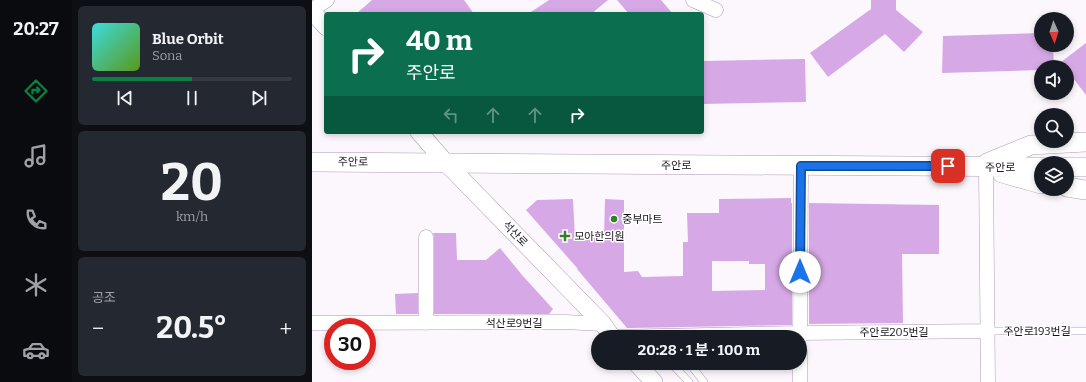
<!DOCTYPE html>
<html lang="ko">
<head>
<meta charset="utf-8">
<style>
  body { margin:0; font-family:Bitter,"Noto Sans KR",serif; background:#242831; color:#f1f3f6; height:100vh; display:flex; flex-direction:column; font-size:15px; white-space:nowrap }
  * { box-sizing:border-box; margin:0 }
  p { font-size:13px; color:#9ea1a6 }
  .icon { flex:none; width:22px; height:22px; fill:none; stroke:currentColor; stroke-width:2; stroke-linecap:round; stroke-linejoin:round }
  .map { position:relative; flex:1; overflow:hidden }
  .side { display:flex; flex-direction:column; gap:6px; padding:6px; background:#0d0f14; width:240px }
  .side>* { flex:none }
  .top-card { position:absolute; left:12px; top:12px; width:380px; height:122px; border-radius:4px; box-shadow:0 2px 6px #0003; background:#0b6e4f; color:#fff; overflow:hidden }
  .needle { width:26px; rotate:177deg }
  .tools { position:absolute; left:722px; top:12px; display:grid; gap:8px }
  .tools a { display:grid; place-items:center; width:40px; height:40px; border-radius:50%; background:#171b24; box-shadow:0 2px 6px #0003; font-size:20px }
  .speed { position:absolute; left:12px; top:318px; display:flex; gap:8px; font-size:20px; font-weight:700; text-align:center }
  .speed>* { display:grid; place-content:center; width:52px; height:52px; border-radius:50%; background:#171b24; box-shadow:0 2px 6px #0003; line-height:1 }
  .speed .limit { border:6px solid #d22; background:#fff; color:#111 }
  .pin { position:absolute; display:grid; place-items:center; width:34px; height:34px; color:#fff; margin:-17px; border-radius:8px; box-shadow:0 2px 6px #0006 }
  .me { position:absolute; width:44px; margin:-22px; rotate:0deg; stroke-linejoin:round; filter:drop-shadow(0 0 3px #0008) }
  .turn { display:flex; align-items:center; gap:14px; height:84px; padding:0 16px; font-size:18px }
  .turn .icon { width:52px; height:52px; stroke-width:2.5 }
  .turn b { display:block; font-size:28px; line-height:34px }
  .lanes { display:flex; align-items:center; height:38px; padding:0 16px; background:#0003; justify-content:center; gap:20px; direction:ltr }
  .lanes .off { opacity:.35 }
  .big { font-size:30px; font-weight:700; line-height:1.1 }
  .side .tile { flex:1; display:flex; flex-direction:column; justify-content:center; gap:6px; min-width:0; padding:0 14px; border-radius:6px; background:#242831 }
  .side .dial { align-items:center; gap:0 }
  .dial b { font-size:52px; line-height:1 }
  .song { display:flex; align-items:center; gap:12px }
  .cover { width:48px; height:48px; border-radius:6px; background:linear-gradient(135deg,hsl(180 70% 55%),hsl(90 70% 35%)) }
  .played { height:4px; border-radius:2px; background:linear-gradient(90deg,#0b8043 50%,#363941 50%) }
  .keys { display:flex; justify-content:space-around; direction:ltr }
  .heat { display:flex; justify-content:space-between; align-items:center; font-size:22px; direction:ltr }
  .trip { position:absolute; left:279px; top:330px; width:216px; height:40px; border-radius:20px; background:#171b24; box-shadow:0 2px 6px #0003; font-weight:700; line-height:40px; text-align:center }
  main { display:flex; flex:1; min-height:0 }
  .dock { display:flex; flex-direction:column; width:72px; justify-content:space-around; align-items:center; background:#090b0e; color:#9ea1a6 }
  .dock .icon { width:28px; height:28px }
  .dock .current { color:#0b8043 }
  .dock b { font-size:18px; color:#f1f3f6 }
  .map>svg:first-child { display:block }
</style>
</head>
<body>
<main>
<nav class="dock">
<b>20:27</b>
<svg class="icon current" aria-label="directions" viewBox="0 0 24 24"><path d="M12 3l9 9-9 9-9-9zM9 14v-3h6M13 9l2 2-2 2"/></svg>
<svg class="icon" aria-label="music" viewBox="0 0 24 24"><path d="M9 18V5l10-2v13"/><circle cx="6" cy="18" r="3"/><circle cx="16" cy="16" r="3"/></svg>
<svg class="icon" aria-label="phone" viewBox="0 0 24 24"><path d="M5 4h4l2 5-3 2q2 4 5 5l2-3 5 2v4C11 20 4 13 5 4z"/></svg>
<svg class="icon" aria-label="climate" viewBox="0 0 24 24"><path d="M12 3v18M4 7l16 10M4 17L20 7"/></svg>
<svg class="icon" aria-label="car" viewBox="0 0 24 24"><path d="M5 17H2v-5l4-1 3-4h7l3 4 3 1v5h-3M9 17h6M6 11h13"/><circle cx="7" cy="17" r="2"/><circle cx="17" cy="17" r="2"/></svg>
</nav>
<section class="side">
<div class="tile">
<div class="song"><i class="cover"></i><div><b>Blue Orbit</b><p>Sona</p></div></div>
<div class="played"></div>
<div class="keys"><svg class="icon" aria-label="previous" viewBox="0 0 24 24"><path d="M18 5L8 12l10 7zM5 5v14"/></svg><svg class="icon" aria-label="pause" viewBox="0 0 24 24"><path d="M8 5v14M16 5v14"/></svg><svg class="icon" aria-label="next" viewBox="0 0 24 24"><path d="M6 5l10 7-10 7zM19 5v14"/></svg></div>
</div>
<div class="tile dial"><b>20</b><p>km/h</p></div>
<div class="tile"><p>공조</p>
<div class="heat"><a>−</a><b class="big">20.5°</b><a>+</a></div>
</div>
</section>
<div class="map">
<svg width="774" height="382" viewBox="0 0 774 382">
  <rect width="100%" height="100%" fill="#fbf7fc"/>
  <path fill="#d6a9e6" fill-rule="evenodd" d="M60 0H152L162 14H44Z
    M237 0H296L279 14H216Z
    M305 0H349L361 14H317Z
    M559 0H584V10L611 32 592 52 573 34 516 77 498 53 559 9Z
    M729 33V45H741L742 67H729V70L630 73 631 36Z
    M774 43V95L755 70V67H752L749 62Z
    M493 59 494 102 390 104V61Z
    M479 198V203H480V325L315 328 265 269H266L214 210 225 200 261 199 263 238H292L293 199 312 200V272L326 271 330 277 371 276V242H376L375 213H407V199ZM400 261H437V264H453V290L400 291Z
    M497 203 627 205V254H590L591 323 497 324Z
    M121 233H144L145 260H174L188 248 210 275 241 309 237 314H122V237Z
    M106 293V314H84L83 294Z"/>
  <g fill="none" stroke-linecap="round" stroke-linejoin="round">
    <g stroke="#af9bb6" stroke-width="8">
      <path id="service" d="M676 331H774
        M359 363 377 382
        M377 363 392 382"/>
    </g>
    <g stroke="#af9bb6" stroke-width="15">
      <path id="minor" d="M381 0 404 10
        M0 10 15 0
        M674 169 676 382
        M114 237V323
        M0 323 253 322 291 324
        M302 337 488 333 676 331
        M488 337 489 166
        M488 351V382"/>
    </g>
    <g stroke="#af9bb6" stroke-width="18">
      <path id="tertiary" d="M0 11 14 27
        M107 132 134 163 291 324 300 337
        M324 363 342 382"/>
    </g>
    <g stroke="#af9bb6" stroke-width="20">
      <path id="secondary" d="M0 162 134 163 729 167
        M675 163 719 145 774 142
        M755 167H774
        M690 173 729 184
        M755 187 774 190"/>
    </g>
    <use href="#service" stroke="#fff" stroke-width="7"/>
    <use href="#minor" stroke="#fff" stroke-width="14"/>
    <use href="#tertiary" stroke="#fff" stroke-width="17"/>
    <use href="#secondary" stroke="#fff" stroke-width="19"/>
  </g>
  <g fill="none" stroke-linecap="round" stroke-linejoin="round">
    <g stroke="#114b97" stroke-width="10">
      <path id="route" d="M488 272 489 166H636"/>
    </g>
    <use href="#route" stroke="#1a73e8" stroke-width="7"/>
  </g>
  <g fill="#357f26" stroke="#fff" stroke-width="1.5">
    <circle cx="302" cy="219" r="4"/>
    <path d="M251 230h4v4h4v4h-4v4h-4v-4h-4v-4h4z"/>
  </g>
  <g text-anchor="middle" dominant-baseline="central" stroke-width="3" stroke-linejoin="round" paint-order="stroke">
    <g font-size="11" fill="#1a131c" stroke="#fff">
      <text transform="translate(41 162) rotate(1)">주안로</text>
      <text x="364" y="165">주안로</text>
      <text x="688" y="167">주안로</text>
      <text transform="translate(203 234) rotate(46)">석산로</text>
      <text x="202" y="323">석산로9번길</text>
      <text x="725" y="331">주안로193번길</text>
      <text x="582" y="332">주안로205번길</text>
    </g>
    <g font-size="11" fill="#1a131c" stroke="#fff" text-anchor="start">
      <text x="310" y="219">중부마트</text>
      <text x="262" y="236">모아한의원</text>
    </g>
  </g>
</svg>
<div class="tools">
<a><svg class="needle" viewBox="-14 -14 28 28"><path d="M0-13l5 13h-10z" fill="#e53935"/><path d="M0 13l5-13h-10z" fill="#9ea1a6"/></svg></a>
<a><svg class="icon" aria-label="sound" viewBox="0 0 24 24"><path d="M4 9h4l5-4v14l-5-4H4zM17 9q2 3 0 6"/></svg></a>
<a><svg class="icon" aria-label="search" viewBox="0 0 24 24"><circle cx="10" cy="10" r="6"/><path d="M15 15l6 6"/></svg></a>
<a><svg class="icon" aria-label="layers" viewBox="0 0 24 24"><path d="M12 4l9 5-9 5-9-5zM3 14l9 5 9-5"/></svg></a>
</div>
<div class="speed"><div class="limit">30</div></div>
<div class="pin" style="left:636px;top:166px;background:#d93025"><svg class="icon" aria-label="arrive" viewBox="0 0 24 24"><path d="M6 21V4h12l-3 4 3 4H6"/></svg></div>
<svg class="me" style="left:488px;top:272px" viewBox="-20 -20 40 40"><circle r="19" fill="#fff"/><path d="M0-13L10 11 0 6-10 11z" fill="#1a73e8"/></svg>
<div class="trip">20:28 · 1 분 · 100 m</div>
<div class="top-card">
<div class="turn"><svg class="icon" aria-label="right" viewBox="0 0 24 24"><path d="M7 20v-9h11M14 6l5 5-5 5"/></svg><div><b>40 m</b>주안로</div></div>
<div class="lanes"><svg class="icon off" aria-label="left" viewBox="0 0 24 24"><path d="M17 20v-9H6M10 6l-5 5 5 5"/></svg><svg class="icon off" aria-label="ahead" viewBox="0 0 24 24"><path d="M12 20V5M6 11l6-6 6 6"/></svg><svg class="icon off" aria-label="ahead" viewBox="0 0 24 24"><path d="M12 20V5M6 11l6-6 6 6"/></svg><svg class="icon" aria-label="right" viewBox="0 0 24 24"><path d="M7 20v-9h11M14 6l5 5-5 5"/></svg></div>
</div>
</div>
</main>
</body>
</html>
